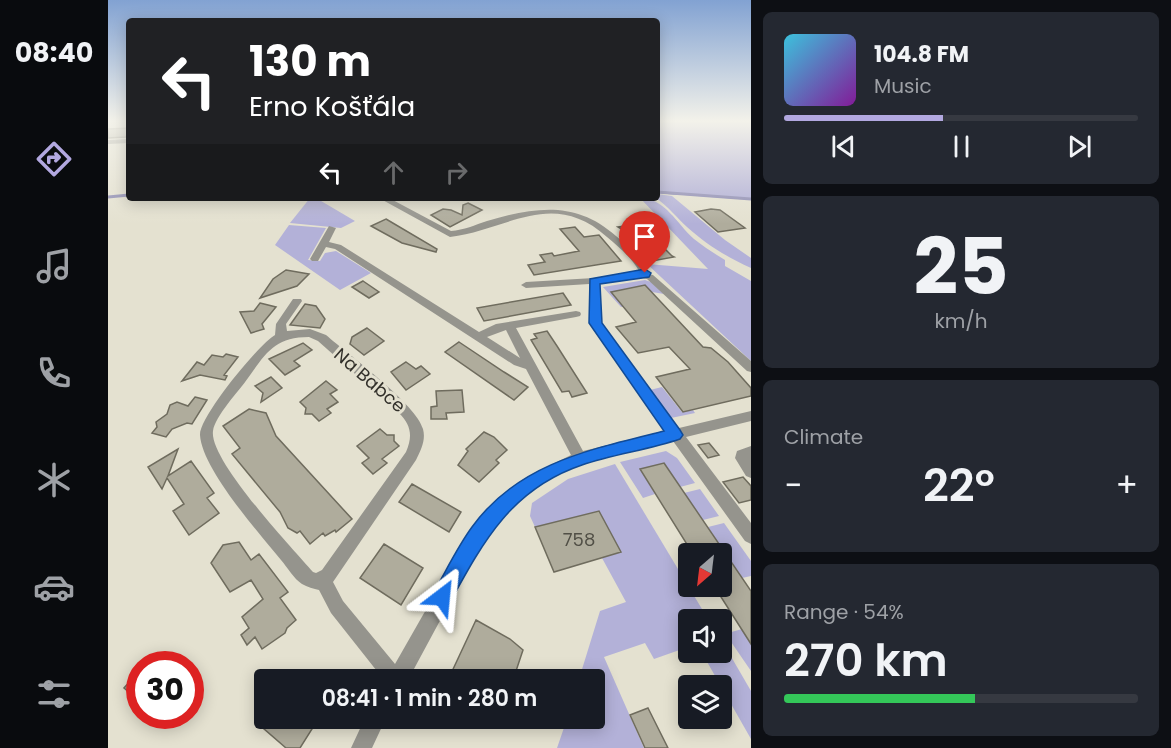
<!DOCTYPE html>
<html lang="en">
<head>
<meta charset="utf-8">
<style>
  body { margin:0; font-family:Poppins,sans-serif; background:#242831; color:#f1f3f6; height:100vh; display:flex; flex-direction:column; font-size:22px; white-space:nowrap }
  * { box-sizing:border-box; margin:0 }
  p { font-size:20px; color:#9ea1a6 }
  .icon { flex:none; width:33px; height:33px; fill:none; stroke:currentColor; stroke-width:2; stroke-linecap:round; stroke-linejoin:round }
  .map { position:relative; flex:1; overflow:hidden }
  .side { display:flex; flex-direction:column; gap:12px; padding:12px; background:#0d0f14; width:420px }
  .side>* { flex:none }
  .guide { position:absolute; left:18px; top:18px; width:534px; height:183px; border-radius:6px; box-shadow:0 3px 15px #0003; background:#202124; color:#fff; overflow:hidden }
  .needle { width:39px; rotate:208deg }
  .tools { position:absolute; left:570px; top:543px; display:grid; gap:12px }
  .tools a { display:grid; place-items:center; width:54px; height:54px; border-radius:6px; background:#171b24; box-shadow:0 3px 15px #0003; font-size:30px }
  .speed { position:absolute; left:18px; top:651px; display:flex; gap:12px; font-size:30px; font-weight:700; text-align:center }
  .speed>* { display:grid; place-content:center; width:78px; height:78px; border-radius:50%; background:#171b24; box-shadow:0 3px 15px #0003; line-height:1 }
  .speed .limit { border:9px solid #d22; background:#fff; color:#111 }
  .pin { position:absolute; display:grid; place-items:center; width:51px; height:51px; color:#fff; margin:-62px -26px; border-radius:50% 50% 50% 0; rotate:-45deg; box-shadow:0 0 6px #0007 }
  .pin .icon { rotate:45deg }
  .me { position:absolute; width:66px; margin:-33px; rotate:29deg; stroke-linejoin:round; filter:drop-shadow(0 0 4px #0008) }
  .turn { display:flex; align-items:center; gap:21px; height:126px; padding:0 24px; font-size:27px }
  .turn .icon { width:78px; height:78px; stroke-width:2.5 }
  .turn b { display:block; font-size:42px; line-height:51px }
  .lanes { display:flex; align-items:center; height:57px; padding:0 24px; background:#0003; justify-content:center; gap:30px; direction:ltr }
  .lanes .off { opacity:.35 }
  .big { font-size:45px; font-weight:600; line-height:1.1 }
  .side .card { flex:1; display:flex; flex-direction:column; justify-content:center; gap:9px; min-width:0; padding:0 21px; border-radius:9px; background:#242831 }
  .side .dial { align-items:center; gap:0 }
  .dial b { font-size:78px; line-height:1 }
  .song { display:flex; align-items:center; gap:18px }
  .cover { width:72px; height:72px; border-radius:9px; background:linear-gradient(135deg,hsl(190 70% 55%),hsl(290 70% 35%)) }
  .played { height:6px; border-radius:3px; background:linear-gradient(90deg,#b2a8e0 45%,#363941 45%) }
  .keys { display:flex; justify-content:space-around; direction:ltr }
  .heat { display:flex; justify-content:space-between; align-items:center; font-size:33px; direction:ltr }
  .charge { height:9px; border-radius:4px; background:linear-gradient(90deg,#34c759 54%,#363941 0) }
  .trip { position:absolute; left:146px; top:669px; width:351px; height:60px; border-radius:6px; background:#171b24; box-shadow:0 3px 15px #0003; font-weight:600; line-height:60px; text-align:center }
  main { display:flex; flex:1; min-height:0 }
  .tab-bar { display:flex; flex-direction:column; width:108px; justify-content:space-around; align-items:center; background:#090b0e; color:#9ea1a6 }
  .tab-bar .icon { width:42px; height:42px }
  .tab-bar .selected { color:#b2a8e0 }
  .tab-bar b { font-size:27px; color:#f1f3f6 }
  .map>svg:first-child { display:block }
</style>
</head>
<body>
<main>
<nav class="tab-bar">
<b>08:40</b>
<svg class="icon selected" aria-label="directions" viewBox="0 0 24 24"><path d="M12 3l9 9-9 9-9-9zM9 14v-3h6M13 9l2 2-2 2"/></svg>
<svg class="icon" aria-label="music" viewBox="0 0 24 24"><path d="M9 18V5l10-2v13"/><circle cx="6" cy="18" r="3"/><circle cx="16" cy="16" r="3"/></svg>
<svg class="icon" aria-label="phone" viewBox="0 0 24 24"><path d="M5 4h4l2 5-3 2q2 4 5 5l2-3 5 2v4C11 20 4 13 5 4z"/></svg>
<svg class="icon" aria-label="climate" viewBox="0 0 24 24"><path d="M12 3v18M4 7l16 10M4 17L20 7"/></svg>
<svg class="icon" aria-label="car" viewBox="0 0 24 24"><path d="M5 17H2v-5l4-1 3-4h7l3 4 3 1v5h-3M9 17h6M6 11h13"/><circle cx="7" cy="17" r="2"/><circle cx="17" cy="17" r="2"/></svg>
<svg class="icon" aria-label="filters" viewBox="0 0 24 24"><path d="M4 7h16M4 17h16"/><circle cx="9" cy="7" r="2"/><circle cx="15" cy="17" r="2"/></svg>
</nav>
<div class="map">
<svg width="643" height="748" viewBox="0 0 643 748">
  <rect width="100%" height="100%" fill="#e4e1d0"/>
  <path fill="#b3b1d8" d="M549 194 564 196 617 240 643 258V268C619 257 599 245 579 227 568 217 561 207 548 198Z
    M202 198H208L247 221 233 228 182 223Z
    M532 198C557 198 569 224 586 239 596 247 607 254 617 260V266L643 281V361L539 264 600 269Z
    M181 225 218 228 200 260 212 261 217 253 228 251 263 273 232 290 167 245Z
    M537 280 543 282 556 294 520 288 504 293 514 305 521 306 513 307 495 287Z
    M554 387 574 412 585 410 587 413 563 418 542 390Z
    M558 451 569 458 587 483 572 487 556 463 532 469 547 494 535 498 512 462Z
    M507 464 600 619 580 620V647L546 659 537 643 496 657 536 748H449L459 719 486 718V680L471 679 492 611 518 602 494 558 513 552 491 511 427 527 422 516 424 503 460 479Z
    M592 489 611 516 595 520 576 493Z
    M616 523 643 561V576L634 578 600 527Z
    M634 629 643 644V671L619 636 620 633Z
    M614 641 643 691V739L594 653 614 652Z"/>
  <path fill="#adabd5" d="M549 120H643V200L549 193Z"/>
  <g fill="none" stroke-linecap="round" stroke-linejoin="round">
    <path stroke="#8987b0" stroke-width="2" d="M549 192 570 194"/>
    <path stroke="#8987b0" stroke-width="3" d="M549 192 643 199
      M0 197 21 195"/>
  </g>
  <path fill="#afac9c" stroke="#6f6c5e" stroke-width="1.5" d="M21 128 18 137 0 138V129Z
    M360 203 374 210 342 227 323 215 335 209 343 210 354 215 355 205Z
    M603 209 612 210 637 228 610 232 587 212Z
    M278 219 329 249 328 252 294 243 263 226Z
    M532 224 564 256 566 257 544 261 517 231 510 227Z
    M467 227 476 237 491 235 513 261 426 275 420 265 437 262 432 255 444 253 446 256 471 251 452 229Z
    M178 270 201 274 189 286 152 298 165 279Z
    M255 281 271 292 261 298 244 287Z
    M537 285 595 347 603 348 620 362 643 388V396L575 412 548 377 582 369 561 347 530 353 508 327 528 322 503 292Z
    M455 293 463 305 376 321 369 308Z
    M152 303 168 307 154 324 156 329 143 333 132 312 146 311Z
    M197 304 208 306 217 319 212 328 182 325Z
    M259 328 276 341 256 355 242 344 244 337Z
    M439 331 449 346 479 393 464 397 461 391 454 392 423 340 429 338 426 334Z
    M351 342 396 372 420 387 406 400 337 352Z
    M195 343 204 350 186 361 192 366 177 375 161 359Z
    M118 354 130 357 116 375 119 376 117 380 92 375 74 381 89 362 96 365 104 355 115 357Z
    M298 362 308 369 313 366 322 374 298 390 283 372Z
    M163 377 174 388 153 402 155 393 147 386Z
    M218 381 229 390 222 394 230 402 219 409 223 413 211 421 204 414H197L198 408 192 402Z
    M354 390 356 412 338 413 339 419H323V407L329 406 328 391Z
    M87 397 99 400 84 424 79 423 64 429 58 437 44 433 49 427 48 422 59 414 62 405 69 402 80 406Z
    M141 409 158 413 168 436 244 519 228 532 227 530 217 536 215 533 202 544 192 531 189 533 180 528 172 512 124 454 132 448 115 426Z
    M272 429 279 435H286V441L291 446 274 459 279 463 265 474 254 463 261 458 249 446Z
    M376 432 386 437 399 450 388 460 391 463 371 482 350 465 360 451 358 449Z
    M601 443 611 455 600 458 590 445Z
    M70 449 60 476 83 461 106 493 99 498 111 513 81 535 65 511 76 504 59 478 54 489 40 467Z
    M556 463 643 591V644L606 586H614V554H585L532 469Z
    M635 477 643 486V500L631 503 615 482Z
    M304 484 353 512 341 532 291 502Z
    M491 511 513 552 446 572 427 527Z
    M131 542 143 560 151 554 180 592 172 598 188 620 179 628 177 633 154 649 147 637 139 645 133 635 141 628 134 617 155 599 143 580 122 592 103 563 115 545Z
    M276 544 315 568 293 605 252 578Z
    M368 620 402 639 415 650 405 680H340Z
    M32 670V702L16 688Z
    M540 708 560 748H537L522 715Z
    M161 718H203L199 725 204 729 192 748H178L155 728Z"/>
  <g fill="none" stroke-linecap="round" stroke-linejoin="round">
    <path fill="#95948d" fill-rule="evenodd" d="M21 139V143L0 144V140Z
      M271 198H281L343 231C356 230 367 225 379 221 427 207 468 200 508 236 521 247 535 258 541 274L545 275 643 361V372L639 371 539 279 531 277 491 283 494 327 571 428 643 411V421L578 437 643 523V544L637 541 565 441C535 448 503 453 474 463 435 478 402 507 376 539L300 680H276L223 613 211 590C206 589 199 587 194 584 186 579 179 567 173 560 151 533 94 469 92 435 91 417 151 344 167 335L168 324 185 299H193L194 301 178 324 179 331 202 329 218 335C240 354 309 405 315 429 318 440 313 450 308 460L225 582 235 601 287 664 364 529 387 504 411 484 437 468 463 455 418 369 406 365 227 249 218 247 210 261H204L202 259 221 226 228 228 221 242 233 245 371 332 388 324 468 311 472 312 473 314 472 316 468 317 408 328 475 451 558 431 484 328 481 284 418 288 413 285 418 282 486 278 531 271C524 258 511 247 499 237 444 188 400 230 342 237ZM398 330 412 358 379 337ZM201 337 210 341 291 413C303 425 305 436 298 452L214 570 208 573 205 572C184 548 101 460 105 431 107 416 131 391 140 378 158 353 167 337 201 337Z
      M643 446V478L638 476 627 458 629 451Z
      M257 718H278L264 748H243Z"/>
  </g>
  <linearGradient id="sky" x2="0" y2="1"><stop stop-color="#82a2d2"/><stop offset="0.54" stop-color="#f3f2ea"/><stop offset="1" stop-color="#f3f2ea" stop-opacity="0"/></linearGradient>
  <rect width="643" height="224" fill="url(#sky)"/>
  <path fill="#1a73e8" stroke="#114b97" stroke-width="1.5" d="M537 269 543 273 541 277 492 284 494 323 572 430 575 435 572 439C540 450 506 454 474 465 403 489 375 542 341 604L334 606 327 604 324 597 327 590C339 569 350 546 364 527 410 463 484 449 556 431L481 323 482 279Z"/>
  <g text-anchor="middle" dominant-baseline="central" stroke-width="6" stroke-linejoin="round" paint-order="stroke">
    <g font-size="18" fill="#32302a" stroke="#e4e1d0">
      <text transform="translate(262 380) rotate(41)">Na Babce</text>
    </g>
    <g font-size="18" fill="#514f46">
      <text x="471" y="539">758</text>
    </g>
  </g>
</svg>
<div class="tools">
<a><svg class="needle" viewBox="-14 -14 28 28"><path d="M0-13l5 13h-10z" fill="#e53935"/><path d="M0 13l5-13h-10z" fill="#9ea1a6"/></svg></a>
<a><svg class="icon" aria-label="sound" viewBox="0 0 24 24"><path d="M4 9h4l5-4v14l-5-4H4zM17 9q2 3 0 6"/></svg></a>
<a><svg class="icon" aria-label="layers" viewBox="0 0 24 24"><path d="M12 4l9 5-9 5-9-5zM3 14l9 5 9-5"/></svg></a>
</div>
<div class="speed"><div class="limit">30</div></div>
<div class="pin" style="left:537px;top:273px;background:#d93025"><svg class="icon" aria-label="arrive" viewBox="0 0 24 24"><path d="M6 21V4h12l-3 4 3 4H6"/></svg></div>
<svg class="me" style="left:334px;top:597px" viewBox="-20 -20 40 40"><path d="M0-17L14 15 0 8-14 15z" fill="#1a73e8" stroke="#fff" stroke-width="4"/></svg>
<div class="trip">08:41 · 1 min · 280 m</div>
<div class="guide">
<div class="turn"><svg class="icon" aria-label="left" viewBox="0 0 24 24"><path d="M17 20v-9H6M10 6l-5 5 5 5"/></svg><div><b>130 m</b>Erno Košťála</div></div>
<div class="lanes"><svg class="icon" aria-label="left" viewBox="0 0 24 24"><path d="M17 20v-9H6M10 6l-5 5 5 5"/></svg><svg class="icon off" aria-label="ahead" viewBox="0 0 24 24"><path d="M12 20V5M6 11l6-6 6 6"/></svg><svg class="icon off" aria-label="right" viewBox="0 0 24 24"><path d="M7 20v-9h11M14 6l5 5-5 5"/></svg></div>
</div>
</div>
<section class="side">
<div class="card">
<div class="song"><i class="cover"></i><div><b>104.8 FM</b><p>Music</p></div></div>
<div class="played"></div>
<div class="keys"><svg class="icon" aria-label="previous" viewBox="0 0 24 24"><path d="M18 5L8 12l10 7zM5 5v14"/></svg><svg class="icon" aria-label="pause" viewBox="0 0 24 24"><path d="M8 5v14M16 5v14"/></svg><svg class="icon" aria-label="next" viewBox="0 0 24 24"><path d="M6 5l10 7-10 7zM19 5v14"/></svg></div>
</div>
<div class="card dial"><b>25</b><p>km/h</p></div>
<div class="card"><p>Climate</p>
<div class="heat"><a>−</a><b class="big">22°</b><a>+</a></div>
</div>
<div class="card"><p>Range · 54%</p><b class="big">270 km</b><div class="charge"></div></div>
</section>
</main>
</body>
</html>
